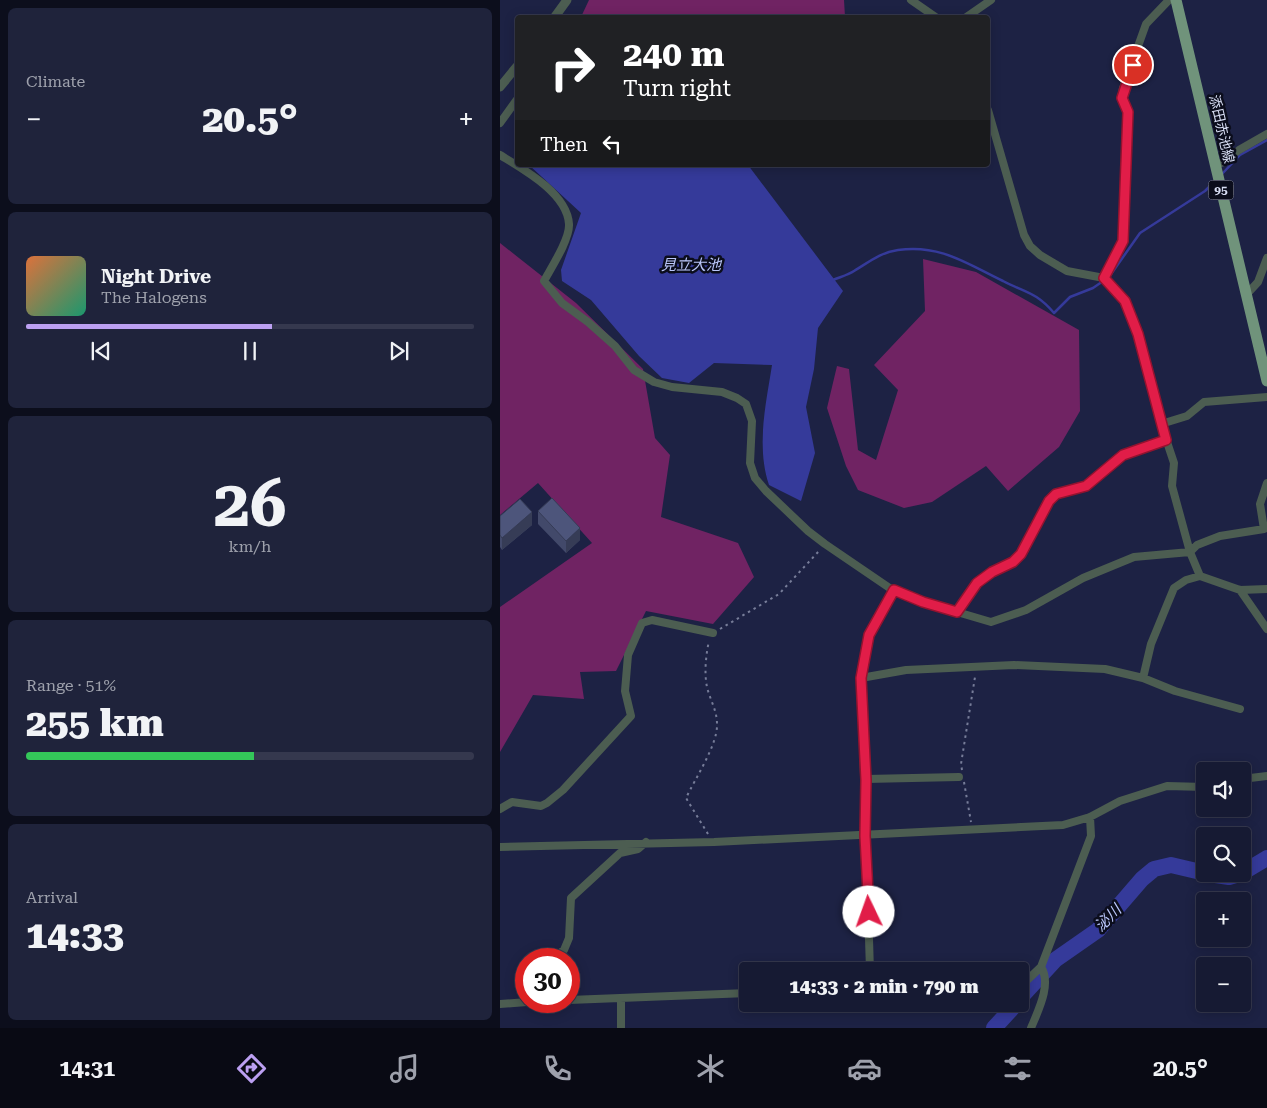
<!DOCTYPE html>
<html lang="en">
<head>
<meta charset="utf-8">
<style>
  body { margin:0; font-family:"Roboto Serif","Noto Sans JP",serif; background:#1f233b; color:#f1f3f6; height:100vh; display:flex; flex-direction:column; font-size:19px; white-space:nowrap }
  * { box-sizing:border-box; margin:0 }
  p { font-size:16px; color:#9ea1ac }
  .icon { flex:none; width:28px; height:28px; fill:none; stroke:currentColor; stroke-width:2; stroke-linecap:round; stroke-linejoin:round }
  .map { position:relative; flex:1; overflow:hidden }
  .drawer { display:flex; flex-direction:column; gap:8px; padding:8px; background:#0c0e1c; width:500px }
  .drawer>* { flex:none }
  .top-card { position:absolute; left:15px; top:15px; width:475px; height:152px; border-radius:5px; box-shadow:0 2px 12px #0003,0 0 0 1px #35384e; background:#202124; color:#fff; overflow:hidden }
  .fabs { position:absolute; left:696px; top:762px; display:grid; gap:10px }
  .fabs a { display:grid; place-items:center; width:55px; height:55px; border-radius:5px; background:#161a33; box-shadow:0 2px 12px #0003,0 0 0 1px #35384e; font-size:25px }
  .speed { position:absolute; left:15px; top:948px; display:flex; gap:10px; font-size:25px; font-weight:700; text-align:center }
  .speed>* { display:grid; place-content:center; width:65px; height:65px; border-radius:50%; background:#161a33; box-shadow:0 2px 12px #0003,0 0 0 1px #35384e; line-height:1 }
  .speed .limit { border:8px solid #d22; background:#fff; color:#111 }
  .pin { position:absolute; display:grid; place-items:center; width:42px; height:42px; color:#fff; margin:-21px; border:2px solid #fff; border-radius:50%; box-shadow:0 1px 5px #0007 }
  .me { position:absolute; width:55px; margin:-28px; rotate:357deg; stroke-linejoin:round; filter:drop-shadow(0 0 4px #0008) }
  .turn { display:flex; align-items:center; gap:18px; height:105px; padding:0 25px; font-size:22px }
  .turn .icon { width:65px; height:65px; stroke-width:2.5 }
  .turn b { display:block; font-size:35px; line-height:42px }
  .then { display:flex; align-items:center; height:48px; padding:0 25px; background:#0003; gap:10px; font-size:19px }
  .big { font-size:38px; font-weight:800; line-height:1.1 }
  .drawer .tile { flex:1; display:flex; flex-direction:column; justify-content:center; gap:8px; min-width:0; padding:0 18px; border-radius:8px; background:#1f233b }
  .drawer .dial { align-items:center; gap:0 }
  .dial b { font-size:65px; line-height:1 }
  .song { display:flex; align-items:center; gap:15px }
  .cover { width:60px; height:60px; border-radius:8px; background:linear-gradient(135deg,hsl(20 70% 55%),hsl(160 70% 35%)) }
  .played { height:5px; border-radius:2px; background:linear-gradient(90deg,#bca0f2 55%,#35384e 55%) }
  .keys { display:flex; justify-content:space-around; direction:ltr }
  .heat { display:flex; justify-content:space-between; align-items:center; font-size:28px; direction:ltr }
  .charge { height:8px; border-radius:4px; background:linear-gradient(90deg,#34c759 51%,#35384e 0) }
  .trip { position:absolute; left:239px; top:962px; width:290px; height:50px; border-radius:5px; background:#161a33; box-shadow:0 2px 12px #0003,0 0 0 1px #35384e; font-weight:800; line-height:50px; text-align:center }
  .tabs { display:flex; height:80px; justify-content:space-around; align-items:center; background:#090a14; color:#9ea1ac }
  .tabs .icon { width:35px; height:35px }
  .tabs .active { color:#bca0f2 }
  .tabs b { font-size:22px; color:#f1f3f6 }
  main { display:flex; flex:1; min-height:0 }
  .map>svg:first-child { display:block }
</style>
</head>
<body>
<main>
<section class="drawer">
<div class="tile"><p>Climate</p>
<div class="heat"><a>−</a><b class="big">20.5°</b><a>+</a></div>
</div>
<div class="tile">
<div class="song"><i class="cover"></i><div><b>Night Drive</b><p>The Halogens</p></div></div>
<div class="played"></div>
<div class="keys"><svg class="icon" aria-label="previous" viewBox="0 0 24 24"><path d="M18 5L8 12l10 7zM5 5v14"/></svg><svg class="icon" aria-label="pause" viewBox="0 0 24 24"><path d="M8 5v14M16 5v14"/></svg><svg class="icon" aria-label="next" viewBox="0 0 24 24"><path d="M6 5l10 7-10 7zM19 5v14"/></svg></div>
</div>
<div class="tile dial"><b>26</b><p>km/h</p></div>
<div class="tile"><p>Range · 51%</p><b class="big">255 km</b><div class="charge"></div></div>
<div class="tile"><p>Arrival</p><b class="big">14:33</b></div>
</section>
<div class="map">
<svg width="767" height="1028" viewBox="0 0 767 1028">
  <rect width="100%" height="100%" fill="#1d2244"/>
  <path fill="#702363" d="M89 0H344L345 17H81Z
    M0 243 76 303 143 369 155 438 170 455 161 517 238 543 254 577 213 624 146 611 116 671 80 672 84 699 33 695 0 752V607L92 543 38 483 0 515Z
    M423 259 476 272 579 330 580 411 559 447 508 491 486 466 432 502 404 508 358 490 346 466 327 408 337 366 349 369 358 450 376 460 398 390 374 365 425 311Z"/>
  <path fill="#353a9a" d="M29 165H248L343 291 318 328 314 369 306 407 315 453 301 501 269 485C256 446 266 404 272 365L214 363 189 383 162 378 139 356 91 300 62 281 61 270 81 213Z"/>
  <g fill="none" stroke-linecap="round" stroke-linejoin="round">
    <path stroke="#353a9a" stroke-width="2.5" d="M721 175 740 155 767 140
      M333 280C340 277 348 275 354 271 369 262 381 252 398 250 441 244 467 264 503 281 526 293 536 292 554 313L570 297 593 288 609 277 640 233 705 191 715 181"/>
    <path stroke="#353a9a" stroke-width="16" d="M742 873 767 858
      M709 874 729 877 739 874
      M520 998 555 960 598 930 642 879 654 869 671 865 705 873
      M494 1028 516 1004"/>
    <path stroke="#777d99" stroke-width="2" stroke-dasharray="2.5 4" stroke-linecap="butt" d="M220 629 279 594 319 551
      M462 770 461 764 475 677 477 675
      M464 782 471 822
      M208 834 186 798C195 779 218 744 217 724 217 710 210 700 207 687 204 673 206 654 209 641"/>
    <path stroke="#4c5d51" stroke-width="8" d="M411 0 437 18
      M465 18 491 0
      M488 110 524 235 530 246 540 255 567 271 604 278 625 301 638 334 661 424 674 463 672 486 690 552 700 576
      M0 123 18 98
      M0 155C23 169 67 193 69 224 70 239 51 268 44 281L62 303 88 322 115 346 134 370 154 382 172 387 222 392 237 398 246 404 252 421 250 463 255 478 266 491 308 531 325 544 394 591 423 602 491 622 526 610 583 578 634 557 690 552 697 545 720 536 764 529 760 504 767 483
      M715 165 724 162 739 150 767 134
      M604 278 623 241 628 112 621 98 623 88 646 24 669 0
      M746 295 758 282 767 258
      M661 424 687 416 704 402 767 397
      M740 590 767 629
      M457 611 477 583 492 571 513 561 521 554 549 501 556 494 586 486 623 455 666 441
      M361 678 406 670 514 665 605 669 643 678 675 691 740 709
      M643 678 651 644 667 605 674 588 686 580 700 576 740 590 767 589
      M366 779 459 777
      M742 779 767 776
      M0 809 12 802 41 806 47 803 63 790 131 716 125 691 128 655 142 623 152 620 213 633
      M0 847 214 842 563 825 590 817 620 801 667 786 705 787
      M51 959 64 950 69 938 71 898 120 853 138 849 146 842
      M370 971 361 678 369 635 394 591
      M520 983H524L541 967 591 836 590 817
      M69 1000 248 993
      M0 1004 40 1001
      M121 1028V998
      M531 1028C538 1011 552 984 541 967"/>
    <path stroke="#4c5d51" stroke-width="9" d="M54 18 67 0
      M0 87 18 65"/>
    <path stroke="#70937b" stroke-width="11" d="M676 0 767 381"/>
  </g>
  <path fill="#42496a" d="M38 511 80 540 66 553 38 524Z
    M0 516 32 525 2 550 0 547Z"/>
  <path fill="#363c56" d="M32 512V525L2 550V538Z
    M80 528V540L66 553V541Z"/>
  <path fill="#4d557b" stroke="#363c56" d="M52 498 80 528 66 541 38 511Z
    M20 499 32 512 2 538 0 535V516Z"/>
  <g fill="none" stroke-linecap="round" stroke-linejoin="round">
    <g stroke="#92132f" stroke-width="12">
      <path id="route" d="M369 912 365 836 366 780 361 678 369 635 394 590 423 602 457 612 477 583 492 572 513 562 521 554 549 501 556 494 586 486 623 455 666 440 638 334 625 301 604 278 623 241 628 112 622 98 633 65"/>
    </g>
    <use href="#route" stroke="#e11d48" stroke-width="9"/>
  </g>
  <g text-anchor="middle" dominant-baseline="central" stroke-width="5" stroke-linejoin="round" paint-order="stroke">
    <rect fill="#0b0d1c" stroke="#9a9fb2" stroke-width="1" x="708.5" y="180.5" width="25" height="19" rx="4"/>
    <g font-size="12" font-weight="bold" fill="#d7ddf3">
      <text x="721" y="190">95</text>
    </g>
    <g font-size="14" fill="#d7ddf3" stroke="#0b0d1c">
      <text transform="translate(722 129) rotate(77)">添田赤池線</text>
    </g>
    <g font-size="15" font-style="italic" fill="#bac6f9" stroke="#0b0d1c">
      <text x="191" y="265">見立大池</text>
      <text transform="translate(608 918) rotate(-45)">泌川</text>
    </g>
  </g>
</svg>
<div class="fabs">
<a><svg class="icon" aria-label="sound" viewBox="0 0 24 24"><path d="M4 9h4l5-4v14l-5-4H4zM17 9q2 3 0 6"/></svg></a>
<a><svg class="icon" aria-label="search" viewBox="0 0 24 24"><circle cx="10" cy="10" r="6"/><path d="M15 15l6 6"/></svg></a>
<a>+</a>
<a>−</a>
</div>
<div class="speed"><div class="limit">30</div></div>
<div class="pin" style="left:633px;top:65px;background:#d93025"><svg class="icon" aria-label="arrive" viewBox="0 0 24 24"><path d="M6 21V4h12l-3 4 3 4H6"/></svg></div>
<svg class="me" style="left:369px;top:912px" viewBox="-20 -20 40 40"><circle r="19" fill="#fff"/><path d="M0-13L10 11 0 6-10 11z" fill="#e11d48"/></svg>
<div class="trip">14:33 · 2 min · 790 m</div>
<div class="top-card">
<div class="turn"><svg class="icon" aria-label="right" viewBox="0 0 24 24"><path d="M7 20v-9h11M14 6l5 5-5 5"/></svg><div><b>240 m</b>Turn right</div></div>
<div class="then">Then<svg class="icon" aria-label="left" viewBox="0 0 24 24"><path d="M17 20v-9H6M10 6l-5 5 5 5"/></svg></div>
</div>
</div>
</main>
<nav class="tabs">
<b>14:31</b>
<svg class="icon active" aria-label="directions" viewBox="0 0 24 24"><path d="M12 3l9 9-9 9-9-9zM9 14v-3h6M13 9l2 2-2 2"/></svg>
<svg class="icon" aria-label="music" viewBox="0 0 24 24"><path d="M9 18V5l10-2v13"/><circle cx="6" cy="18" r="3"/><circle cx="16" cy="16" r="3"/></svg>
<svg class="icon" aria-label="phone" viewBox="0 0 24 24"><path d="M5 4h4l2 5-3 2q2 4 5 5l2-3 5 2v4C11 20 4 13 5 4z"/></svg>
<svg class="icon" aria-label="climate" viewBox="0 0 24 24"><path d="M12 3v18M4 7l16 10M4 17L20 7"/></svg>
<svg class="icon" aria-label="car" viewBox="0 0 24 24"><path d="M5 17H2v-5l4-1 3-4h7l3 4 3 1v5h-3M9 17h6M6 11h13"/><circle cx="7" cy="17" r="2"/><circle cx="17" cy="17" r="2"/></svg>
<svg class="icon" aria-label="filters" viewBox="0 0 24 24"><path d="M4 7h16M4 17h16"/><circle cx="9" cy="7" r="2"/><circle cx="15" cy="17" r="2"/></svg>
<b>20.5°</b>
</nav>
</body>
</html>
